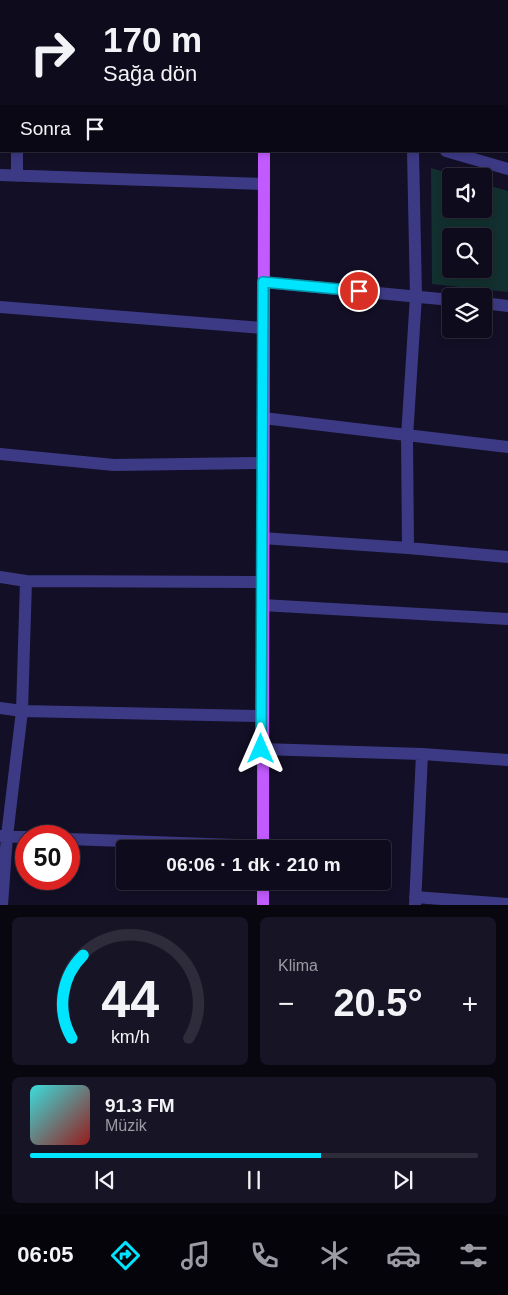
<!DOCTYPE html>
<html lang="tr">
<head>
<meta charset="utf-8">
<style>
  body { margin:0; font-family:Arial,sans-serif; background:#171425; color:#f1f3f6; height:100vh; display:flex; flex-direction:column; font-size:19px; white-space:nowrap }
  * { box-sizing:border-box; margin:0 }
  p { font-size:16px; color:#9b9ba3 }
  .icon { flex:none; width:28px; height:28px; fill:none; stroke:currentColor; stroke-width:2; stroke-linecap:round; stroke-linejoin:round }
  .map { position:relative; height:905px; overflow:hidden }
  .side { display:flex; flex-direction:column; gap:12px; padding:12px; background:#08060f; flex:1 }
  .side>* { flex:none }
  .banner { position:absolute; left:0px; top:0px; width:509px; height:152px; box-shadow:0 2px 8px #0003,0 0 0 1px #2e2b3b; background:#0e0b1c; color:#f1f3f6; overflow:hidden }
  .tools { position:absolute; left:442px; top:168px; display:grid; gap:10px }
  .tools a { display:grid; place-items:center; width:50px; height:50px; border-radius:5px; background:#0e0b1c; box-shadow:0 2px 8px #0003,0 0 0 1px #2e2b3b; font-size:25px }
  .speed { position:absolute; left:15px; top:825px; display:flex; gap:10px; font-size:25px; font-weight:700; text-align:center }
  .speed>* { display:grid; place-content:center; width:65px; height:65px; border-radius:50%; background:#0e0b1c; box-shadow:0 2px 8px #0003,0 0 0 1px #2e2b3b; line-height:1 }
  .speed .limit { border:8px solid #d22; background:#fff; color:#111 }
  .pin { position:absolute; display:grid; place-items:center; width:42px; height:42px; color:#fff; margin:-21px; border:2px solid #fff; border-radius:50%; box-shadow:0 1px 5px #0007 }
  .me { position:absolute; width:55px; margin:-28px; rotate:0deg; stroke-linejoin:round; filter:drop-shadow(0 0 4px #0008) }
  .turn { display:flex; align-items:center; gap:18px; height:105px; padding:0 20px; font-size:22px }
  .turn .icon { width:65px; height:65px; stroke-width:2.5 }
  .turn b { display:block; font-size:35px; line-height:42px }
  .then { display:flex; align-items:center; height:48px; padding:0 20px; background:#0003; gap:10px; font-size:19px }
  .big { font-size:38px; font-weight:800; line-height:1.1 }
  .side .widget { flex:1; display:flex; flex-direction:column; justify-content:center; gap:8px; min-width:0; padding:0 18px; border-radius:8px; background:#171425 }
  .side .dial { align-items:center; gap:0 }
  .dial svg { height:130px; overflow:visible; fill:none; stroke:#2e2b3b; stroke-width:7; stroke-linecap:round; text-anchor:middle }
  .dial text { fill:#f1f3f6; stroke:none }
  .song { display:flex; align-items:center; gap:15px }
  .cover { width:60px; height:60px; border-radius:8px; background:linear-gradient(135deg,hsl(180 70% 55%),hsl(0 70% 35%)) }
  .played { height:5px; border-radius:2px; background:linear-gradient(90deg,#00e5ff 65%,#2e2b3b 65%) }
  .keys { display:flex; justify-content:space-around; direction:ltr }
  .heat { display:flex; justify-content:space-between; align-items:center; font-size:28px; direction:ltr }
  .side .tiles { flex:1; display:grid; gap:12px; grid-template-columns:1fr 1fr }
  .widget:last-child { grid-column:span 2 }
  .trip { position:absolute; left:116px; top:840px; width:275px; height:50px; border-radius:5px; background:#0e0b1c; box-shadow:0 2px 8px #0003,0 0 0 1px #2e2b3b; font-weight:800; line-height:50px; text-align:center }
  .tab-bar { display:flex; height:80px; justify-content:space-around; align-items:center; background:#06040b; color:#9b9ba3 }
  .tab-bar .icon { width:35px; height:35px }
  .tab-bar .on { color:#00e5ff }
  .tab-bar b { font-size:22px; color:#f1f3f6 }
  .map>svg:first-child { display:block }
</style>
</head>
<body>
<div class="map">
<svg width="508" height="905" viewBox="0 0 508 905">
  <rect width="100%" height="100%" fill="#130f26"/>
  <path fill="#12302f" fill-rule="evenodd" d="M431 168 459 176H451V209H484V184L508 191V292L432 284ZM451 236H484V269H451Z"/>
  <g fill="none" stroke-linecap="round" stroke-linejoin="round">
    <path stroke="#3d3a85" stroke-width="12" d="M9 0V1
      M125 1V0
      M0 56H1
      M17 151V176
      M446 151 508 169
      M0 175 264 184
      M263 282 451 300
      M484 303 508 306
      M0 307 263 328
      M263 418 508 447
      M0 454 114 465 263 463
      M262 538 408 548 508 557
      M408 548 407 437 416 296 413 151
      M0 577 26 581 22 711 7 836 2 905
      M26 581 262 582
      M262 605 508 619
      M0 708 22 711 261 716
      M261 749 422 754 508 760
      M0 836 26 837
      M69 839 263 846
      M415 897 508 904
      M415 905 422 754"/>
    <path stroke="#c25bff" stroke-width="12" d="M273 1V0
      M263 849 264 151
      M263 905V881"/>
  </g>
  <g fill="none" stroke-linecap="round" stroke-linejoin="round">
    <g stroke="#0095a6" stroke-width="12">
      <path id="route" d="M261 749 263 282 359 291"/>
    </g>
    <use href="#route" stroke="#00e5ff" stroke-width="9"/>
  </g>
</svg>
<div class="tools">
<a><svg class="icon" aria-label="sound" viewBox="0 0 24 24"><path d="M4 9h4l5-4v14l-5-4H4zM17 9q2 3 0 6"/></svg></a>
<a><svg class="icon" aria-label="search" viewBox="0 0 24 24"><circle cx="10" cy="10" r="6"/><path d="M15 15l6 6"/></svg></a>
<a><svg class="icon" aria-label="layers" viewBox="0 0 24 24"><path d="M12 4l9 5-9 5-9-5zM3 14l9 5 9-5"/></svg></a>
</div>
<div class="speed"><div class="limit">50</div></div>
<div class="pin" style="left:359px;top:291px;background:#d93025"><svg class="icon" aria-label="arrive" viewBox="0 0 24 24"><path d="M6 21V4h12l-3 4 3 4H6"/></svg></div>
<svg class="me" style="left:261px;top:749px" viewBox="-20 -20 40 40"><path d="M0-17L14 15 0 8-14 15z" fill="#00e5ff" stroke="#fff" stroke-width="4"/></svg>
<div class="trip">06:06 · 1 dk · 210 m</div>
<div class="banner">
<div class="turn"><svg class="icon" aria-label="right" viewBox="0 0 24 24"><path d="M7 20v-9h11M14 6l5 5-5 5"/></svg><div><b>170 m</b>Sağa dön</div></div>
<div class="then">Sonra<svg class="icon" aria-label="arrive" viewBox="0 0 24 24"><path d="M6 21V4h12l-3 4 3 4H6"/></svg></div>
</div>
</div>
<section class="side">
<div class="tiles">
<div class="widget dial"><svg viewBox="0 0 100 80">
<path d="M14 69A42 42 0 1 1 86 69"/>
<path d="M14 69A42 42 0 0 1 21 18" stroke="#00e5ff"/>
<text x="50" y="56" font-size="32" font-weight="700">44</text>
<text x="50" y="72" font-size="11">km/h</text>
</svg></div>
<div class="widget"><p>Klima</p>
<div class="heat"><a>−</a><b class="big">20.5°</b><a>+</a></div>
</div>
<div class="widget">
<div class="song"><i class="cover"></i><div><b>91.3 FM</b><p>Müzik</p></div></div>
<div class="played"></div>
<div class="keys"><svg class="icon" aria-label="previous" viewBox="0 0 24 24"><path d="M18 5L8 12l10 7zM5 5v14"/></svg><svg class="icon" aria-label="pause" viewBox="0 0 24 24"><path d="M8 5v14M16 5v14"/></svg><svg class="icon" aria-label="next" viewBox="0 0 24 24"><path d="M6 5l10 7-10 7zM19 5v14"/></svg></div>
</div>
</div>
</section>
<nav class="tab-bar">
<b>06:05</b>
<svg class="icon on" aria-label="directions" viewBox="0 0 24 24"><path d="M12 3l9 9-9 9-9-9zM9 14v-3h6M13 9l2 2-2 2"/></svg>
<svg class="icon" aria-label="music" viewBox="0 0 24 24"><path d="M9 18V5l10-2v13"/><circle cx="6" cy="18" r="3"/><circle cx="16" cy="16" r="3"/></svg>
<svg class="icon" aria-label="phone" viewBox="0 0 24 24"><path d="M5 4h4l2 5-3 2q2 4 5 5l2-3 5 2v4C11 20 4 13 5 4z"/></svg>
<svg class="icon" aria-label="climate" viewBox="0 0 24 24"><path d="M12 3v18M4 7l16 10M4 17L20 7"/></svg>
<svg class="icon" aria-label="car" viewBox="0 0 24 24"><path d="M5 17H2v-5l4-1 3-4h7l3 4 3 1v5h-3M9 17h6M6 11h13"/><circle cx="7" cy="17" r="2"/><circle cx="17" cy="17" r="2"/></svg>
<svg class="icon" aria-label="filters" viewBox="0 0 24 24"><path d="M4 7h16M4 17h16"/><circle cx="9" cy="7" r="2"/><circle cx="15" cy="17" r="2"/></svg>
</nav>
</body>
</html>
